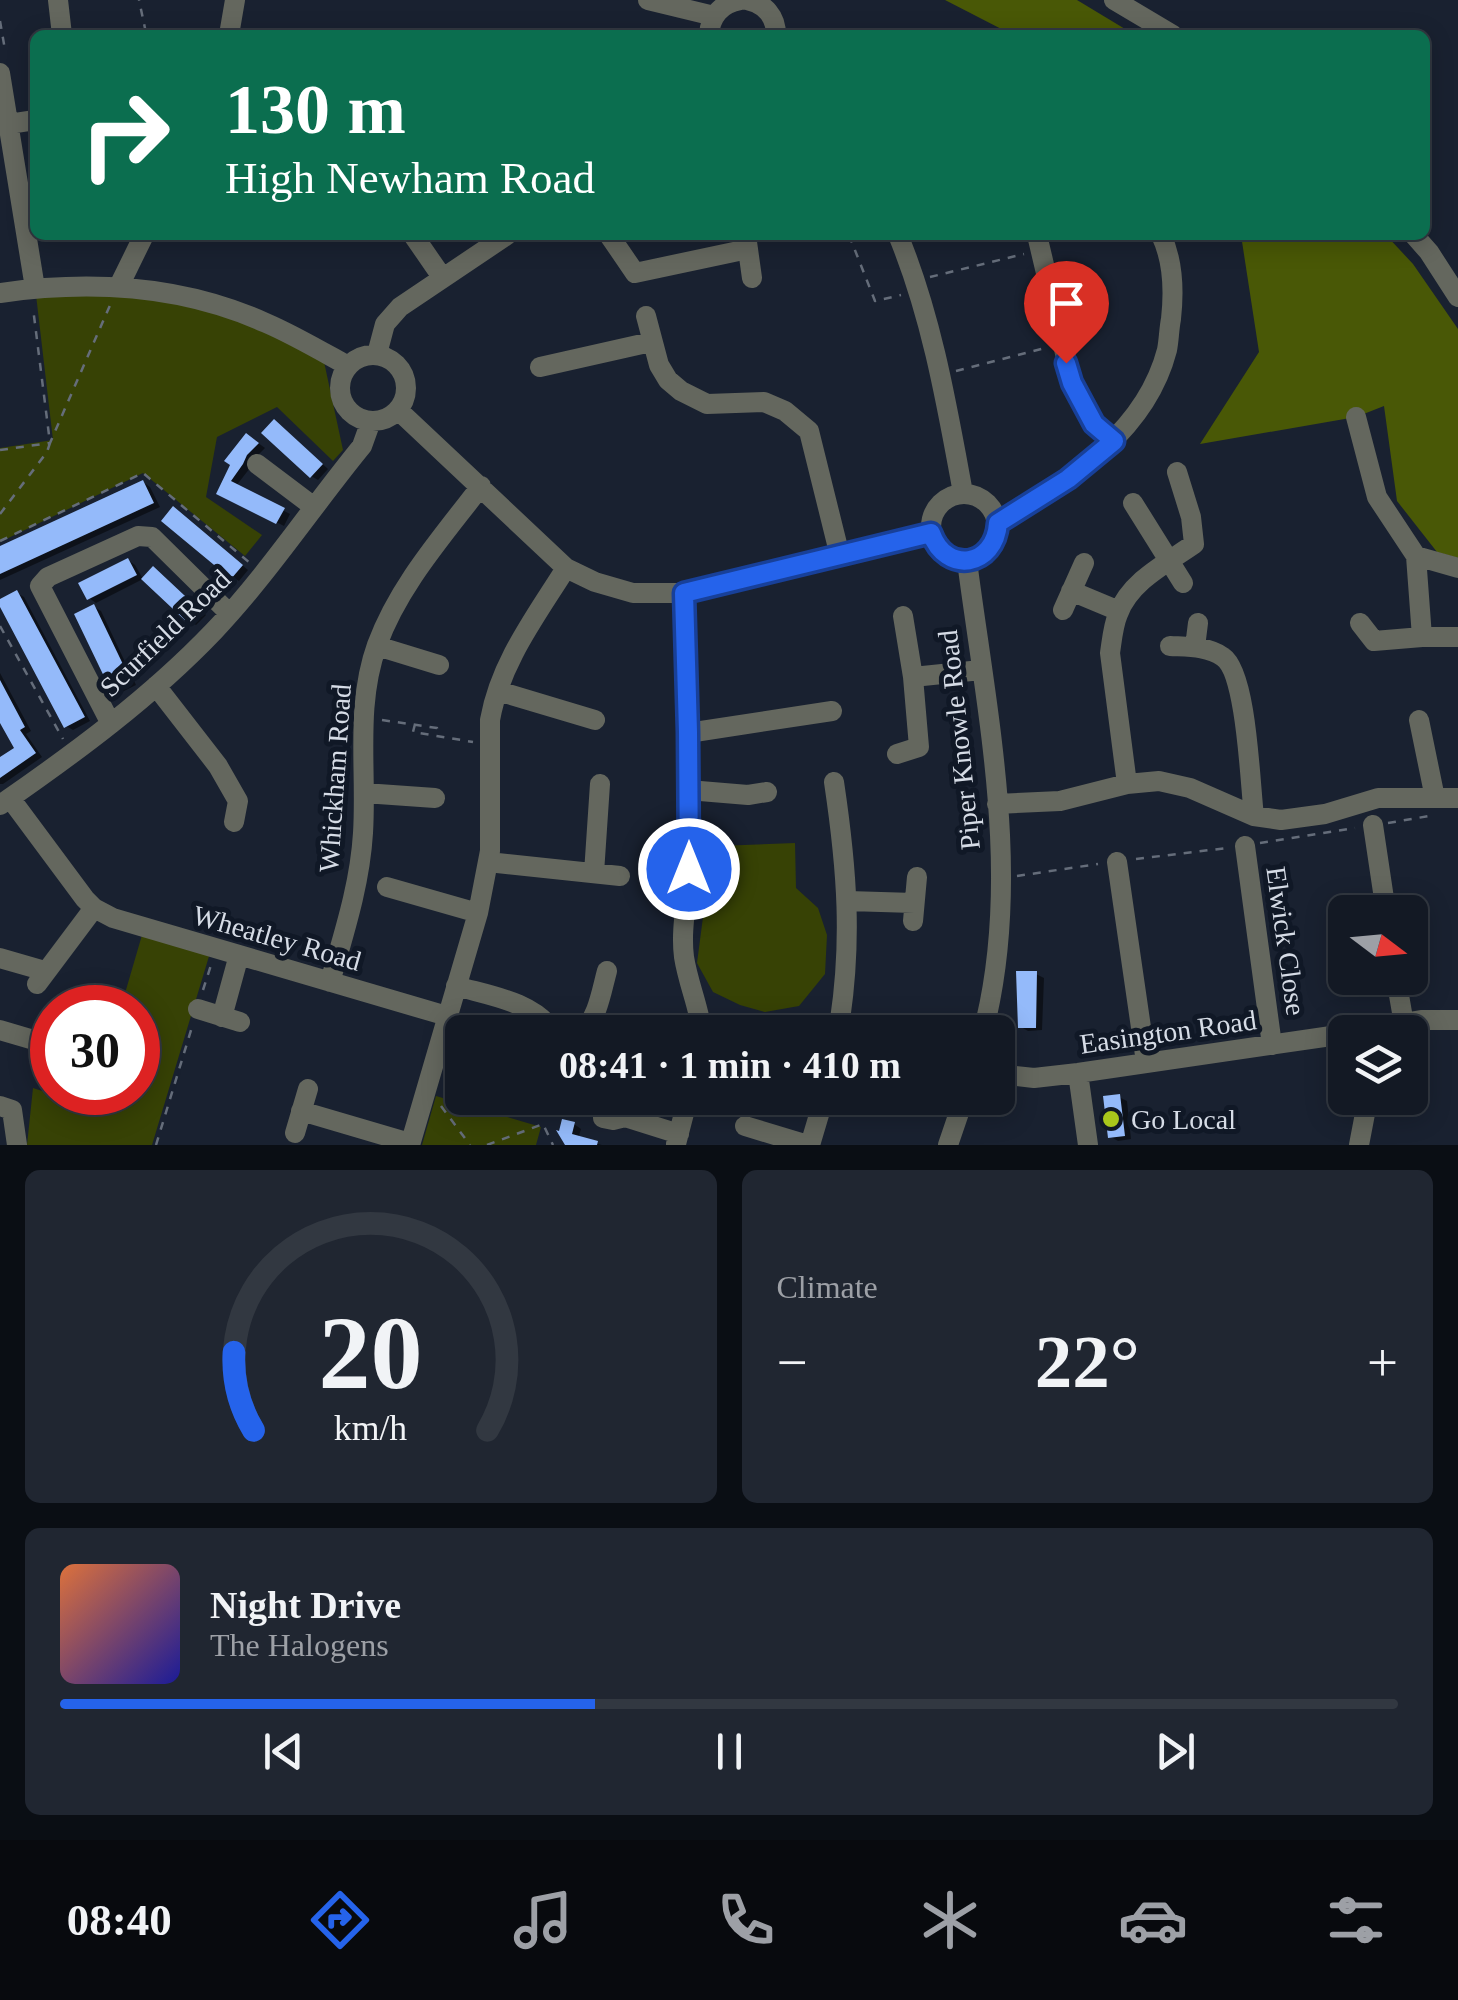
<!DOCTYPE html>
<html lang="en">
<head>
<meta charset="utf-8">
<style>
  body { margin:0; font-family:"Times New Roman",serif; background:#202631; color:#f1f3f6; height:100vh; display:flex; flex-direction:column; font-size:38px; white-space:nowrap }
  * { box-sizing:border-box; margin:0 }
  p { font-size:32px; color:#9da0a6 }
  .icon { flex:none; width:55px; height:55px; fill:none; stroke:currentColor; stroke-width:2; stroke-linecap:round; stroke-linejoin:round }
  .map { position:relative; height:1145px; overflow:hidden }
  .sheet { display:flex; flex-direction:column; gap:25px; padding:25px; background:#0a0e14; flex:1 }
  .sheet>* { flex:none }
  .hud { position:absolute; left:30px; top:30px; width:1400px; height:210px; border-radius:15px; box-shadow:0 5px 25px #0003,0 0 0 2px #323841; background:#0b6e4f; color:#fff; overflow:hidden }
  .needle { width:65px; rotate:106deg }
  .tools { position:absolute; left:1328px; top:895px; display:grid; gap:20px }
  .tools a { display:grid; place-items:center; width:100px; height:100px; border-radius:15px; background:#131924; box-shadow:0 5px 25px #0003,0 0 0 2px #323841; font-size:50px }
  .speed { position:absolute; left:30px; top:985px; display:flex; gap:20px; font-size:50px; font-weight:700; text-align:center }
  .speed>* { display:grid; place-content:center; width:130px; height:130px; border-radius:50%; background:#131924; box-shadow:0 5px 25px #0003,0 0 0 2px #323841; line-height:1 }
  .speed .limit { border:15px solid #d22; background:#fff; color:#111 }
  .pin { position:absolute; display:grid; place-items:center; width:85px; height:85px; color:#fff; margin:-102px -42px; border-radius:50% 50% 50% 0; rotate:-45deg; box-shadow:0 0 10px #0007 }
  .pin .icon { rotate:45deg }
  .me { position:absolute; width:110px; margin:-55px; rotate:0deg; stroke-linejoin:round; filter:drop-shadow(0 0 8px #0008) }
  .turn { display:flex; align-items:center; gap:35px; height:210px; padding:0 30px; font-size:45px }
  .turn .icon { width:130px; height:130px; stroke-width:2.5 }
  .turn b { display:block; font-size:70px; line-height:85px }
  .big { font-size:75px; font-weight:700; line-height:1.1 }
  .sheet .widget { flex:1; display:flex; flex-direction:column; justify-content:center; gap:15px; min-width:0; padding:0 35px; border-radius:15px; background:#202631 }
  .sheet .dial { align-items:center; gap:0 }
  .dial svg { height:260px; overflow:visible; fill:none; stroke:#323841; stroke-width:7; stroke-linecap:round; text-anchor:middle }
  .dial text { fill:#f1f3f6; stroke:none }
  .song { display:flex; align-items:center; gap:30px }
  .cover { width:120px; height:120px; border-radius:15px; background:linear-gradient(135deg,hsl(20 70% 55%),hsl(240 70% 35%)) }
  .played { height:10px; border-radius:5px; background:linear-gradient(90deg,#2563eb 40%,#323841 40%) }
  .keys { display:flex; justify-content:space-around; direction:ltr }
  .heat { display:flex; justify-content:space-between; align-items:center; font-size:55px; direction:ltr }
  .sheet .tiles { flex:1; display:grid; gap:25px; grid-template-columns:1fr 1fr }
  .widget:last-child { grid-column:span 2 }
  .trip { position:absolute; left:445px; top:1015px; width:570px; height:100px; border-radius:15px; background:#131924; box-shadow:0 5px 25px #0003,0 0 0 2px #323841; font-weight:700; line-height:100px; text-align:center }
  .tabs { display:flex; height:160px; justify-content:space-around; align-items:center; background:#080a0e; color:#9da0a6 }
  .tabs .icon { width:70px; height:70px }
  .tabs .on { color:#2563eb }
  .tabs b { font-size:45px; color:#f1f3f6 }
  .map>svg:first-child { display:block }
</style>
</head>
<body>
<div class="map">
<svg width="1458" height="1145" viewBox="0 0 1458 1145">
  <rect width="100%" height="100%" fill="#192130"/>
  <path fill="#374205" d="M36 295H167L276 333 323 357 343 450 333 461 277 407 217 437 206 497 262 535 245 556 143 473 0 542V448L53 440Z
    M795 843 796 888 818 908 827 935 825 974 799 1006 765 1012 740 1005 713 992 697 963 703 917 729 889 717 846Z
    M142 935 210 953 152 1145H27L33 1088 92 1107 97 1093 138 1092V1008L121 1007Z
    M436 1096 541 1127 536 1145H422Z"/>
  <path fill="#495806" d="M945 0H1077L1135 35H1013Z
    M1241 235H1386L1413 264 1458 329V558L1437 552 1397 501 1384 406 1356 417 1200 444 1259 352Z"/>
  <path fill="#0007" d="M281 426 328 469 318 480 311 476Z
    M254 440 265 448 254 459 250 468 236 486 290 514 284 526 219 493Z
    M143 482 150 487 160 507 0 580V549Z
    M181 514 248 570 239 581 232 577Z
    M128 560 135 565 143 579 96 603 89 598Z
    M154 569 206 615 196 625 189 621Z
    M17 593 24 597 90 721 73 730 66 726Z
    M94 607 101 611 136 685 120 693 113 689Z
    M0 673 31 731 26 734 42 757 3 784H0V761L17 749 0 717Z
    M1036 974 1044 978 1042 1030 1028 1031 1021 1027Z
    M1119 1097 1127 1101 1131 1139 1118 1141 1111 1137Z
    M574 1124 581 1129 578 1139 602 1145H568Z"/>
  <path fill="#94bafa" d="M274 419 323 464 310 478 261 433Z
    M246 433 259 443 247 455 243 464 231 481 285 508 276 524 216 494 230 465 224 461Z
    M143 480 154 503 0 574V546Z
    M173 506 243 565 231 579 161 521Z
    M128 558 137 575 87 600 78 583Z
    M153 566 200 610 188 623 141 579Z
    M17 590 85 717 64 728 0 607V599Z
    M94 604 131 681 111 691 74 614Z
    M0 680 25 727 20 730 36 753 0 778V757L14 748 0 723Z
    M1016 971H1037L1036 1028H1018Z
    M1120 1094 1125 1136 1108 1138 1103 1096Z
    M562 1119 575 1122 572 1134 598 1141 597 1145H565L556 1130 559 1131Z"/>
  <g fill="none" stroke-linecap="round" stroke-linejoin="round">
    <path stroke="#656d7a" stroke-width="2.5" stroke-dasharray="8 8" stroke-linecap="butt" d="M0 21 5 50
      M131 35 146 33 139 0
      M849 235 875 301 901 295
      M930 277 1024 254
      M956 371 1045 348
      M0 450 50 443 111 303
      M0 514 47 452 50 443 33 308
      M0 541 143 473 250 563
      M0 626 63 739
      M382 720 437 728 436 734
      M415 724 413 732 473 742
      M1388 823 1429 816
      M1260 843 1355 828
      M1136 859 1227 848
      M1017 876 1098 864
      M203 990 211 965
      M441 1106 470 1145
      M156 1145 192 1027
      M487 1145 543 1124 553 1145"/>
    <path stroke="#64675e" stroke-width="20" d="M58 0 62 35
      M648 0 714 16
      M747 0C765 4 776 16 776 35
      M1114 0 1173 35
      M229 35 235 0
      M709 35C710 17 721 3 740 0
      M0 73 35 288
      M9 124 35 120
      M413 235 442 277
      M609 235 635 273 748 249
      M746 235 752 278
      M898 235C932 317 947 406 963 493
      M1037 235 1072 383 1094 424 1114 441
      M1414 235 1429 252 1458 297
      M119 286 144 235
      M0 293C90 280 182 285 266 323 294 335 321 351 348 366
      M646 316 659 365 668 380 681 391 707 404 764 402 785 411 809 431 840 556
      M377 354 385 324 400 307 507 235
      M340 388a33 33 0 1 1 66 0a33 33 0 1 1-66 0Z
      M540 367 651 342
      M398 410 566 568 595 582 633 593H684L931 533
      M1356 417 1377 497 1416 556 1458 568
      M257 464 314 507
      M931 527a33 33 0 1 1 66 0a33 33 0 1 1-66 0Z
      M1133 503 1183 583
      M998 523C1067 480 1145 435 1167 350 1169 340 1169 329 1171 319 1174 292 1173 260 1161 235
      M1416 556 1422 637
      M967 561C987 715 1023 879 983 1032
      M1071 591 1119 611
      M684 593C687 683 690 774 689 864 689 895 680 926 684 957 688 983 699 1007 702 1032
      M1063 610 1084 563
      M1360 623 1374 641 1422 637H1458
      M377 646 439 665
      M1170 646C1187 647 1208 646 1223 657 1247 673 1250 785 1254 816
      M1195 647 1198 623
      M913 677 981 670
      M156 686 218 766 238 801 234 822
      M498 691 595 720
      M1419 720 1435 798
      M111 724 40 586 48 577 138 536 152 537 229 613
      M688 733 832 711
      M897 754 919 747 913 677 903 616
      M834 782C847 869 853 945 838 1032
      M1127 784 1110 653C1112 640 1113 626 1118 614 1130 581 1167 563 1194 544L1191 517 1177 472
      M688 790 748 795 767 792
      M364 793 435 798
      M10 798 85 899 94 908 113 918 447 1016
      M997 804 1060 801 1127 784 1159 781 1190 788 1254 816 1281 820 1325 814 1378 798H1458
      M0 805C75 753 150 698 214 631 268 574 312 507 362 446L371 421
      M1373 825 1386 912
      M1245 846 1272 1045
      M488 862 620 876
      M1117 862 1146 1062
      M594 873 600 784
      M387 887 478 913
      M848 901 914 903
      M913 921 917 877
      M0 958 45 971
      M1396 978 1404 1024
      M330 982C344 933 360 884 363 833 367 770 355 706 377 645 399 585 443 536 481 486
      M37 984 94 908
      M456 986C491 996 532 1001 554 1032
      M198 1009 240 1022
      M222 1017 239 955
      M590 1025 626 1032
      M0 1030 44 1043
      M582 1032C598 1017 601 993 607 971
      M1353 1032 1421 1020H1458
      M1078 1073 1088 1145
      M998 1074 1034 1078 1078 1073 1345 1034
      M0 1106 12 1110 17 1145
      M301 1111 410 1143
      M603 1118 613 1120 625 1117 679 1134
      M745 1126 808 1145
      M295 1133 308 1089
      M676 1144 688 1098
      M410 1145 478 913 490 851V720C500 663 536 616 566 568
      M810 1145 824 1098
      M948 1145 964 1098
      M1359 1145 1368 1098"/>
  </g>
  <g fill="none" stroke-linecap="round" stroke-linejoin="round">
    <g stroke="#184099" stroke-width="25">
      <path id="route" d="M689 869 688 732 684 593 931 533C946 575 995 567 998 523L1068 479 1114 441 1094 424 1072 383 1066 363"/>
    </g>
    <use href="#route" stroke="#2563eb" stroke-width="18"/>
  </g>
  <circle fill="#a9c71b" stroke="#101826" stroke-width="4" cx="1111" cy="1119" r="10"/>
  <g text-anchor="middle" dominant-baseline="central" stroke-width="10" stroke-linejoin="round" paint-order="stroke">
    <g font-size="28" fill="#d6dce6" stroke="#101826">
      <text transform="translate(165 633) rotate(-44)">Scurfield Road</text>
      <text transform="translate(959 740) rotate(-96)">Piper Knowle Road</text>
      <text transform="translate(335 778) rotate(-86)">Whickham Road</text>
      <text transform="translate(277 938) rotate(16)">Wheatley Road</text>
      <text transform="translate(1286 941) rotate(82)">Elwick Close</text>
      <text transform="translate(1168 1032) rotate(-8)">Easington Road</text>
    </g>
    <g font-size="28" fill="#d6dce6" stroke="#101826" text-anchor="start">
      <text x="1131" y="1119">Go Local</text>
    </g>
  </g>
</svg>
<div class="tools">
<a><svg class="needle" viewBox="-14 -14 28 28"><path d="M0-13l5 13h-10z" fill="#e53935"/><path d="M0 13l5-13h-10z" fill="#9da0a6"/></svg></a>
<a><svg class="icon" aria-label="layers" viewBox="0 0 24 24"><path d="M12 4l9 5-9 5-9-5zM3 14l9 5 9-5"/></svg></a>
</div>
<div class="speed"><div class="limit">30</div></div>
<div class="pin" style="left:1066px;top:363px;background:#d93025"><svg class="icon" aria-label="arrive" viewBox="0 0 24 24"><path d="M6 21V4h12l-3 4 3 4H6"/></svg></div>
<svg class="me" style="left:689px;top:869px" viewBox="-20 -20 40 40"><circle r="17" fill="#2563eb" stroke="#fff" stroke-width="3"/><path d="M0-11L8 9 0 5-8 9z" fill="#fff"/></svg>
<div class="trip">08:41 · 1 min · 410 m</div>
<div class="hud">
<div class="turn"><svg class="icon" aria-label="right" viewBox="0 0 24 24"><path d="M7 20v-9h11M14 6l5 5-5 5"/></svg><div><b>130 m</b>High Newham Road</div></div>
</div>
</div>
<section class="sheet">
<div class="tiles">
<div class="widget dial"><svg viewBox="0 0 100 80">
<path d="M14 69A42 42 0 1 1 86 69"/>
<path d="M14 69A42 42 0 0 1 8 45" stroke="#2563eb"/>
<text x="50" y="56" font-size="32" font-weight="700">20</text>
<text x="50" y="72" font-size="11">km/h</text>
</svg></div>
<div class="widget"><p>Climate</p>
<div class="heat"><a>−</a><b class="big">22°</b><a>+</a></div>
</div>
<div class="widget">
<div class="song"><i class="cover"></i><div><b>Night Drive</b><p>The Halogens</p></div></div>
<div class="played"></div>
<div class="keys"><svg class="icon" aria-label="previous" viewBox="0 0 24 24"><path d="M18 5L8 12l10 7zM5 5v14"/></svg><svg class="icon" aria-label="pause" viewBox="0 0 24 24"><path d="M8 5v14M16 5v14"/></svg><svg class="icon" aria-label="next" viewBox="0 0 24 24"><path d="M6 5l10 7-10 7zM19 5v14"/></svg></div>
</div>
</div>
</section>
<nav class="tabs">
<b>08:40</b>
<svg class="icon on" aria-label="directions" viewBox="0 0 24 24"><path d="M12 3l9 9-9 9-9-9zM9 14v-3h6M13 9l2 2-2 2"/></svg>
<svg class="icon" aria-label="music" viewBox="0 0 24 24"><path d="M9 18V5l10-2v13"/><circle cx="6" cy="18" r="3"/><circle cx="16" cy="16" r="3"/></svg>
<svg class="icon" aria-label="phone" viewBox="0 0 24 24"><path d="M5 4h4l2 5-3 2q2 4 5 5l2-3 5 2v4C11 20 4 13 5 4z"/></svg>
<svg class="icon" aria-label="climate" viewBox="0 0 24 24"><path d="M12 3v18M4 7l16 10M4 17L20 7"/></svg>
<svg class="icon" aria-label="car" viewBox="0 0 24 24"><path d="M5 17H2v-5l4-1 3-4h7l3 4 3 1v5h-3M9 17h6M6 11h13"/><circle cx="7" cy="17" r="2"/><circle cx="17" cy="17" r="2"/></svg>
<svg class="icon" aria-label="filters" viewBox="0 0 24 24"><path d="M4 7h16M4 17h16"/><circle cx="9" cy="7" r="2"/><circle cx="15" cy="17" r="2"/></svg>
</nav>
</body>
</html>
